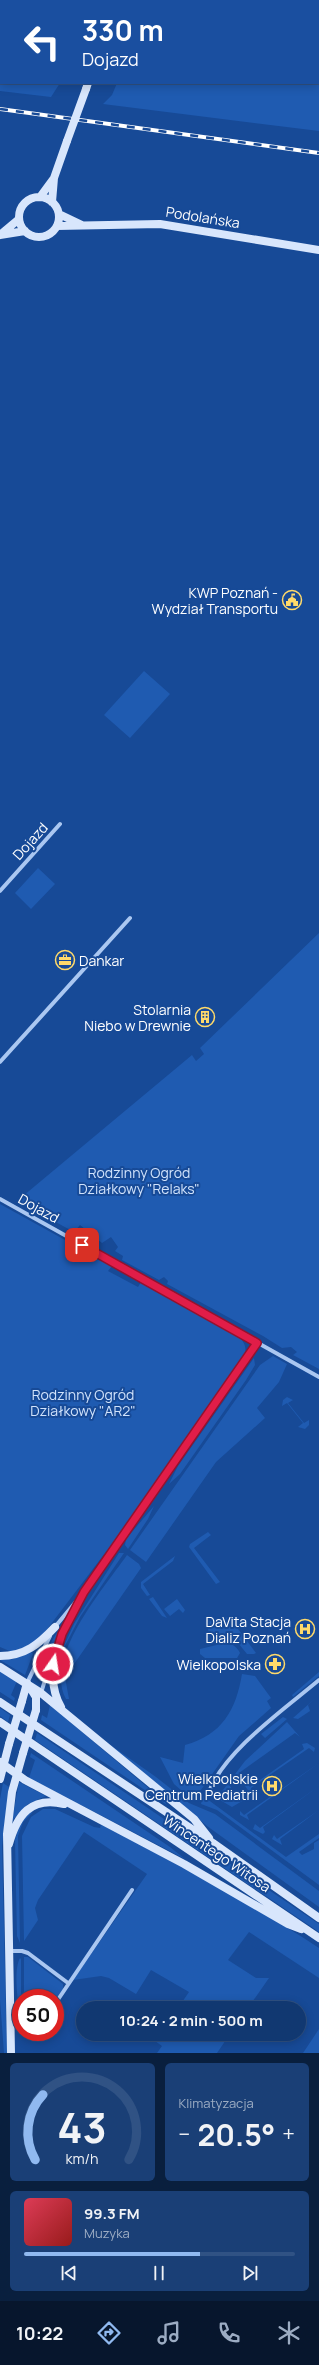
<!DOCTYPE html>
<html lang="pl">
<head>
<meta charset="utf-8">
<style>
  body { margin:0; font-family:Manrope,sans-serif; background:#1a3f76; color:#f1f3f6; height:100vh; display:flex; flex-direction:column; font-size:15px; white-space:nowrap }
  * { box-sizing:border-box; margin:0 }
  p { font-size:13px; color:#9cacc3 }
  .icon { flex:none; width:22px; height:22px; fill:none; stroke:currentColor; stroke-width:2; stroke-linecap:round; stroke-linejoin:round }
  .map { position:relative; height:2053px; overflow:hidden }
  .details { display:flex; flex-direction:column; gap:10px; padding:10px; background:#091f3e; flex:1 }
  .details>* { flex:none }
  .guide { position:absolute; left:0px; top:0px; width:319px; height:84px; box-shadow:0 2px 10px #0003,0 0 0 1px #305284; background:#1a4fa0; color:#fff; overflow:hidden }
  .speed { position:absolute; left:12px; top:1989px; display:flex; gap:8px; font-size:20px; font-weight:700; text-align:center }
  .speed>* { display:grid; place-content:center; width:52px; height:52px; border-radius:50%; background:#113871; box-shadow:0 2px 10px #0003,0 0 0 1px #305284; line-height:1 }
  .speed .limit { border:6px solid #d22; background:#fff; color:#111 }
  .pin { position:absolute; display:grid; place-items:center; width:34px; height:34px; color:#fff; margin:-17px; border-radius:8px; box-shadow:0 2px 6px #0006 }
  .me { position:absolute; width:44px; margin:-22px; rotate:13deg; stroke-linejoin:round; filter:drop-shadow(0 0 3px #0008) }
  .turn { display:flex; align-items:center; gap:14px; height:84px; padding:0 16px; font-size:18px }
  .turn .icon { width:52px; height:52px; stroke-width:2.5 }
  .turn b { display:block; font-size:28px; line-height:34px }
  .big { font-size:30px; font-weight:700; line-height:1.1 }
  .details .card { flex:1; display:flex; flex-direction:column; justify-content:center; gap:6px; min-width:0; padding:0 14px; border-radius:6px; background:#1a3f76 }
  .details .dial { align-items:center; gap:0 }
  .dial svg { height:104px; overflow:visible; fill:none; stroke:#305284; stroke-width:7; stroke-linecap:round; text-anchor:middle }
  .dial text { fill:#f1f3f6; stroke:none }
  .song { display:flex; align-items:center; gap:12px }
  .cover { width:48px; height:48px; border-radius:6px; background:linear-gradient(135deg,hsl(350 70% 55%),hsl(0 70% 35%)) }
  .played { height:4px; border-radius:2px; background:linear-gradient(90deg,#90b9f0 65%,#305284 65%) }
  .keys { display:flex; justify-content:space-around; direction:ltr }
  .heat { display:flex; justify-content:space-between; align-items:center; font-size:22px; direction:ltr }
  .details .tiles { flex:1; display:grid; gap:10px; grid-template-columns:1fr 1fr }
  .card:last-child { grid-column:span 2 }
  .trip { position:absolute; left:76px; top:2001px; width:230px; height:40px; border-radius:20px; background:#113871; box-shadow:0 2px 10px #0003,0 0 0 1px #305284; font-weight:700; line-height:40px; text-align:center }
  .menu { display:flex; height:64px; justify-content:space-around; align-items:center; background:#07162d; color:#9cacc3 }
  .menu .icon { width:28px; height:28px }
  .menu .active { color:#90b9f0 }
  .menu b { font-size:18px; color:#f1f3f6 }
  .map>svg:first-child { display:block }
</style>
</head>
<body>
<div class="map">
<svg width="319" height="2053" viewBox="0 0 319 2053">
  <rect width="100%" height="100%" fill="#174a97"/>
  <path fill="#1f5bb1" d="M163 0H319V131L103 104 112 95 117 83H318V1Z
    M0 43 1 83H60L51 97 0 91Z
    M144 671 170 694 130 738 104 715Z
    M38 868 55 884 31 909 15 893Z
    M319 933V1369L293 1355 297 1352 291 1347 282 1348 263 1336 167 1284 168 1281 164 1277 159 1280 122 1260 123 1256 115 1251 118 1247 111 1237 102 1243 80 1225 74 1232 17 1201 192 1055 196 1061 204 1054 200 1048Z
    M0 1204 112 1266 108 1271 138 1287 141 1282 238 1336C245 1342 248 1350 243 1358L121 1532 45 1632 35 1643 12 1652 0 1647Z
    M273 1356 287 1364 279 1382 257 1408 265 1418 216 1462 146 1562 130 1550 260 1365Z
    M254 1358 255 1365 246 1380 180 1474 169 1484 178 1466Z
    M287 1397 293 1400 288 1403 304 1423 309 1420V1425L305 1429 298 1427 303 1423 287 1403 282 1406 283 1400Z
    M154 1506 148 1519 128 1549 125 1545 126 1539Z
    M208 1532 211 1535 194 1548 220 1582 216 1584 189 1547 190 1544Z
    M119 1553H124L80 1617 57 1661 74 1624Z
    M127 1555 139 1564 141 1568 65 1677 69 1699H66C43 1658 104 1588 127 1555Z
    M175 1556 173 1561 143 1584 150 1595 147 1596 141 1588V1582Z
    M153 1597 167 1618 162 1616 149 1599Z
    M177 1599 185 1610 183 1613 179 1609 170 1616 164 1609Z
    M229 1617 256 1653 254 1654H247C234 1637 229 1632 209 1635L207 1622Z
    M66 1618 52 1649 44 1676 36 1671 50 1644Z
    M225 1643C232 1643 237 1647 240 1653L237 1658H205L200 1654V1649Z
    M31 1652 33 1654 25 1675 0 1660 13 1659Z
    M0 1671 17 1681 11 1695 15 1698 14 1701 0 1692Z
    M319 1672V1676L293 1697 292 1695Z
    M242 1674 255 1676 271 1698 267 1701 271 1708 239 1736 196 1797 191 1799 174 1784 160 1757 183 1763 185 1745C222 1735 236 1710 242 1674Z
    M319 1695 308 1705 310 1711 298 1719 293 1718Z
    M50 1705 165 1802 167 1805 41 1720 42 1715 47 1718Z
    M0 1708 10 1715 8 1722 0 1716Z
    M283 1717 287 1719 265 1738 261 1734Z
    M287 1722 300 1737 295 1733 239 1773 241 1778 230 1786 239 1799 244 1796V1800L232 1807 220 1800V1794L245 1761Z
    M37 1733 319 1924V1932L35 1740Z
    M307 1743 315 1748 314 1752 309 1748 251 1788 254 1793H250L245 1786 246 1783 250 1787 304 1749 302 1744Z
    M109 1744 156 1777 189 1803 215 1814 319 1891V1907L207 1826Z
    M31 1753 170 1847 185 1859 29 1778 35 1760 30 1757Z
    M319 1763 247 1815 249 1820 240 1815V1811L244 1815Z
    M19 1782 46 1796 28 1804 12 1821Z
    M3 1783 9 1787 2 1846 7 2053H4L0 2000V1799Z
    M319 1786 263 1827 265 1832 263 1834 253 1829 255 1824 260 1828Z
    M203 1796 286 1857 319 1834V1838L299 1852 302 1855 314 1849V1843L319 1840V1885L217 1810 201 1804Z
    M43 1809H55L94 1827 100 1828 101 1825 104 1826C177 1864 250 1903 319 1948V1978L249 1932 228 1960 256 1978H269L248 2008H178L189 1992 151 1970 136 1994 109 1978 101 1976 73 1980 147 1874 84 1832 38 1900 35 1908 38 1920 24 1941 22 1836 31 1817Z
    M319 1810 280 1839 282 1845 272 1839 274 1835 277 1839Z
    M31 1811 32 1813 23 1822 18 1836 20 1943 17 1936 15 1840 20 1823Z
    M24 1957H28L63 1984V1989L55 2000 24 1998Z
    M20 1958 21 1959V2020C18 2006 13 1970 20 1958Z
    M319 2029V2053H303Z
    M160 2034H230L217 2053H157L162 2046 155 2041Z"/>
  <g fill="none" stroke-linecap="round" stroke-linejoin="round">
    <path stroke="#aac7f1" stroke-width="4" d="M54 0 57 1
      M0 891 60 824
      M0 1062 130 918
      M0 1199 319 1377
      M54 1628 79 1598
      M57 1646 84 1592 257 1343
      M27 1683 50 1636
      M41 1693 51 1661
      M209 1792C224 1751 286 1708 319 1680
      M9 1951H22L28 1953 68 1983
      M55 2004 132 1890
      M35 2033 36 2032"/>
    <path stroke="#d8e6fc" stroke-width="8" d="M120 1 121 0
      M129 1V0
      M86 89 88 83
      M40 197 54 178
      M19 217a20 20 0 1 1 40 0a20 20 0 1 1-40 0Z
      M52 202 54 178 67 141
      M59 214 82 225
      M57 226 160 224 319 250
      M0 235 25 231
      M0 235 19 219
      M57 1646C52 1668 50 1688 61 1707
      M0 1656C25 1656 39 1644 55 1627
      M0 1667 41 1693 194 1819 209 1838
      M29 1686 36 1697V1710
      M22 1701 27 1683
      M0 1702 213 1843 319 1918
      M0 1722 319 1938
      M0 1762 25 1780 184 1864 288 1924 301 1929
      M0 1779 9 1744
      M9 1844C17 1815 31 1796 64 1804
      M11 2053 7 1834 12 1792 23 1753"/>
    <g stroke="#fff" stroke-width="4">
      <path id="rail" d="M0 109 319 153"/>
    </g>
    <use href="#rail" stroke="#174a97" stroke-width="2.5" stroke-dasharray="8" stroke-linecap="butt"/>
    <path stroke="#d8e6fc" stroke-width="8" d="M67 141 86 89
      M9 1744 22 1701
      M23 1753 36 1710"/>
  </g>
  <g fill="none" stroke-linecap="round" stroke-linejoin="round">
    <g stroke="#92132f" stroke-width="10">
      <path id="route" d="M53 1664 62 1634 84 1592 257 1343 82 1245"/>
    </g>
    <use href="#route" stroke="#e11d48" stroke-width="7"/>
  </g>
  <defs>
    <g id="civic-ring" transform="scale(1)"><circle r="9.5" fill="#174a97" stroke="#ffda6a" stroke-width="1.5"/><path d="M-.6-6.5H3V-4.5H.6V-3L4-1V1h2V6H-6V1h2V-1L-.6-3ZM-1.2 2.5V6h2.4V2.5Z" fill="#ffda6a"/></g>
    <g id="office-ring" transform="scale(1)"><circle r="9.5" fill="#174a97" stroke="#ffda6a" stroke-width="1.5"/><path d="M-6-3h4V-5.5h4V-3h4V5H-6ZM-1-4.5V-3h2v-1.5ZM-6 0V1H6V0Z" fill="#ffda6a"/></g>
    <g id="building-ring" transform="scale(1)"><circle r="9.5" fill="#174a97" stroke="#ffda6a" stroke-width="1.5"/><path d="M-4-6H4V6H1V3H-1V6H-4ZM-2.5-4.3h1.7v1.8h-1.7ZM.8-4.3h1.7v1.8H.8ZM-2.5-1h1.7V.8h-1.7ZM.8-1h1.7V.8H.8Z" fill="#ffda6a"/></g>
    <g id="hospital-ring" transform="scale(1)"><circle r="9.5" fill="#174a97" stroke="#ffda6a" stroke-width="1.5"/><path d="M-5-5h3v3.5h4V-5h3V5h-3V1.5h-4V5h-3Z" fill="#ffda6a"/></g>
    <g id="pharmacy-ring" transform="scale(1)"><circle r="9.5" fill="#174a97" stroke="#ffda6a" stroke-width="1.5"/><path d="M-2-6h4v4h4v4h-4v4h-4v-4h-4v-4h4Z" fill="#ffda6a"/></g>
  </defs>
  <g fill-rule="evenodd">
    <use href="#civic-ring" x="292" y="600"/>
    <use href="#office-ring" x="65" y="960"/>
    <use href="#building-ring" x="205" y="1017"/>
    <use href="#hospital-ring" x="305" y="1629"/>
    <use href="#pharmacy-ring" x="275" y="1664"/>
    <use href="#hospital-ring" x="272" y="1786"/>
  </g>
  <g text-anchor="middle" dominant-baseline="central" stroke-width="4" stroke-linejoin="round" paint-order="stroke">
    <g font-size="14" fill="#fff" stroke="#174a97">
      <text transform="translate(203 217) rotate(9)">Podolańska</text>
      <text transform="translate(30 841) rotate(-48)">Dojazd</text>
      <text transform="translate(39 1208) rotate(29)">Dojazd</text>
      <text transform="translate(217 1853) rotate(34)">Wincentego Witosa</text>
    </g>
    <g font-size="14" fill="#fff" stroke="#174a97" text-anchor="end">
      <text x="278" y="592">KWP Poznań -<tspan x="278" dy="16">Wydział Transportu</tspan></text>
      <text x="79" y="960" text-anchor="start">Dankar</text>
      <text x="191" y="1009">Stolarnia<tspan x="191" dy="16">Niebo w Drewnie</tspan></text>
      <text x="291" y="1621">DaVita Stacja<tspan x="291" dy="16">Dializ Poznań</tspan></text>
      <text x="261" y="1664">Wielkopolska</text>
      <text x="258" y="1778">Wielkpolskie<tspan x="258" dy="16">Centrum Pediatrii</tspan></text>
    </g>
    <g font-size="14" fill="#d1e3fc" stroke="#174a97">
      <text x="139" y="1172">Rodzinny Ogród<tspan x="139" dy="16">Działkowy "Relaks"</tspan></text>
      <text x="83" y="1394">Rodzinny Ogród<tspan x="83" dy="16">Działkowy "AR2"</tspan></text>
    </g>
  </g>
</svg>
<div class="speed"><div class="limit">50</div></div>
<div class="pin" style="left:82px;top:1245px;background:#d93025"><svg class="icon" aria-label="arrive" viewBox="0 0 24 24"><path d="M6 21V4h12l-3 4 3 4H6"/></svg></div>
<svg class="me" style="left:53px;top:1664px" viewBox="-20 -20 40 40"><circle r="17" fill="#e11d48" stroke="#fff" stroke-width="3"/><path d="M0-11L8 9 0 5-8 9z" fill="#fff"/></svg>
<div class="trip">10:24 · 2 min · 500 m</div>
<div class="guide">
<div class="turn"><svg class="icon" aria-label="left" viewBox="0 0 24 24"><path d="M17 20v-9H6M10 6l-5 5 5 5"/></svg><div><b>330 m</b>Dojazd</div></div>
</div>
</div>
<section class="details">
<div class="tiles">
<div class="card dial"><svg viewBox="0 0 100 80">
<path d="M14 69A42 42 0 1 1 86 69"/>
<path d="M14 69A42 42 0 0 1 20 19" stroke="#90b9f0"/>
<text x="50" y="56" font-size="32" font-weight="700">43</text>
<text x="50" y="72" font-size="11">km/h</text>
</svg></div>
<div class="card"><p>Klimatyzacja</p>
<div class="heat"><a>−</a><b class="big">20.5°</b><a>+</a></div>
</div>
<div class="card">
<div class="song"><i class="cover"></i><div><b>99.3 FM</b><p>Muzyka</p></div></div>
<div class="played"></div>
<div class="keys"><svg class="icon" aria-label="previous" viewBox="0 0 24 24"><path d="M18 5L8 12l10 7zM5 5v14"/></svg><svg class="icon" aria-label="pause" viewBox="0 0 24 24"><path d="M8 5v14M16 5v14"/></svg><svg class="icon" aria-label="next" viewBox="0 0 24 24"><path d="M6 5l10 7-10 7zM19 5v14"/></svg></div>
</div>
</div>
</section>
<nav class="menu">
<b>10:22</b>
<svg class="icon active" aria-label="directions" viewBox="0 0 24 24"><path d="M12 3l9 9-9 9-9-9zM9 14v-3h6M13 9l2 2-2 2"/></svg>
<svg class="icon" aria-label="music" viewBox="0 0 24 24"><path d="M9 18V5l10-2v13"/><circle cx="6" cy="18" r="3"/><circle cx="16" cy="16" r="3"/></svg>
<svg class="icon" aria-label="phone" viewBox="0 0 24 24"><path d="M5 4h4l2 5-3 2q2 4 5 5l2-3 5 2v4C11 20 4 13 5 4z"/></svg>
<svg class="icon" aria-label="climate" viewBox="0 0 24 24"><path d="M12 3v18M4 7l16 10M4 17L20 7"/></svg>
</nav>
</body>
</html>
